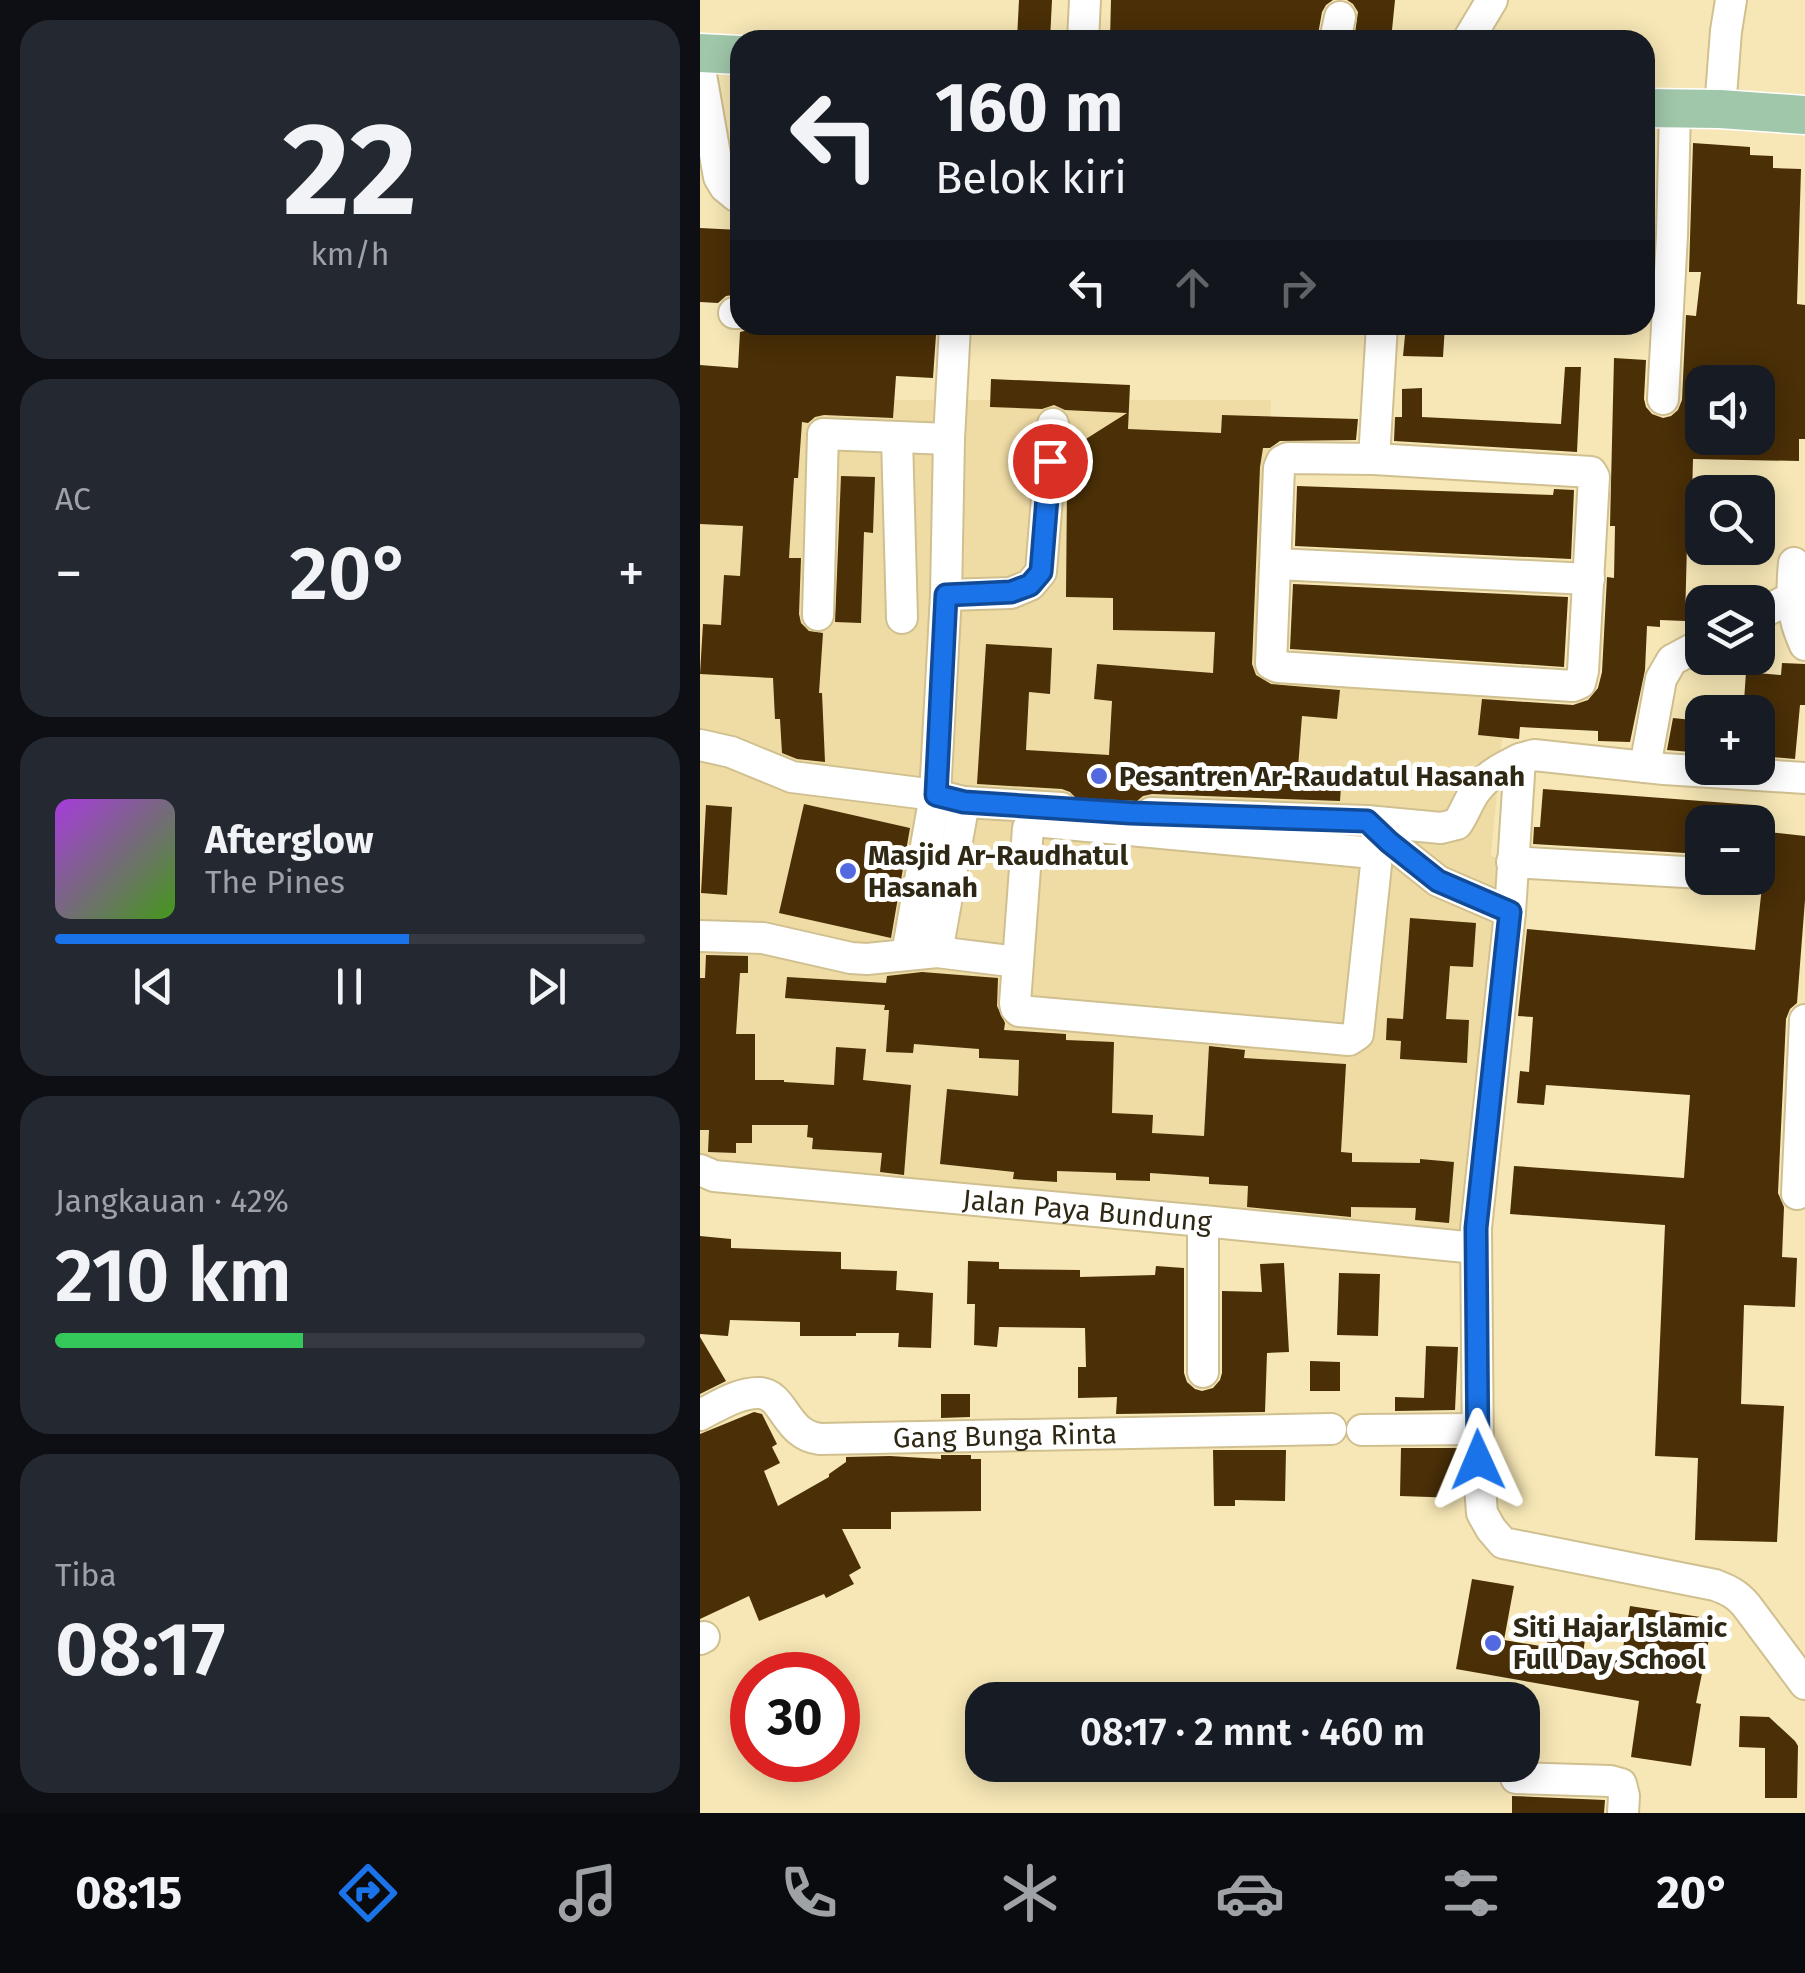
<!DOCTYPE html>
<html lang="id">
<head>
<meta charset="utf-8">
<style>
  body { margin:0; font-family:"Fira Sans",sans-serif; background:#242831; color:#f1f3f6; height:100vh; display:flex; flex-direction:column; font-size:38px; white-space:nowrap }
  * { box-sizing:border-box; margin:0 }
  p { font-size:32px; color:#9ea1a6 }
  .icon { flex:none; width:55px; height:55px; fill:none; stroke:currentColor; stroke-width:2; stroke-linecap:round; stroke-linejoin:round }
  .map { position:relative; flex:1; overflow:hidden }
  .drawer { display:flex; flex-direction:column; gap:20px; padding:20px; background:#0d0f14; width:700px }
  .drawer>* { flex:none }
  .top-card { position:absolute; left:30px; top:30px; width:925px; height:305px; border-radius:30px; box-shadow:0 5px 25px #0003; background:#171b24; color:#f1f3f6; overflow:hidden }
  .buttons { position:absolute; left:985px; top:365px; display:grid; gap:20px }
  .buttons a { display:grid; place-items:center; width:90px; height:90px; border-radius:20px; background:#171b24; box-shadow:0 5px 25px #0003; font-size:50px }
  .speed { position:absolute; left:30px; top:1652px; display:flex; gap:20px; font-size:50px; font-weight:700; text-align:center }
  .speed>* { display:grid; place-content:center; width:130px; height:130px; border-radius:50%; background:#171b24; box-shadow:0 5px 25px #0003; line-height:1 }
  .speed .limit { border:15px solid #d22; background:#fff; color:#111 }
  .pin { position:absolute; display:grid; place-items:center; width:85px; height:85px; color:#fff; margin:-42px; border:5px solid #fff; border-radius:50%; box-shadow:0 2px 10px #0007 }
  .me { position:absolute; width:110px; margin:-55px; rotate:359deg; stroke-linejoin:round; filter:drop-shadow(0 0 8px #0008) }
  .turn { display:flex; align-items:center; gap:35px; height:210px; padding:0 40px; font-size:45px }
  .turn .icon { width:130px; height:130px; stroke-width:2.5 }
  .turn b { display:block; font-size:70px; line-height:85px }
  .lanes { display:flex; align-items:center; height:95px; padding:0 40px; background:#0003; justify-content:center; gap:50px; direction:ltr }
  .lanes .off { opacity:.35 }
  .big { font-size:75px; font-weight:600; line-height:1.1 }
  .drawer .card { flex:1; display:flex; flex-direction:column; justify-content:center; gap:15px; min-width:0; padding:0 35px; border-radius:30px; background:#242831 }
  .drawer .dial { align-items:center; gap:0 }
  .dial b { font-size:130px; line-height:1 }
  .song { display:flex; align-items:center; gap:30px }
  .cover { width:120px; height:120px; border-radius:15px; background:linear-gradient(135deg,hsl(280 70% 55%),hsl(100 70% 35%)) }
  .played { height:10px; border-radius:5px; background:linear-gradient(90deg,#1a73e8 60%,#363941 60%) }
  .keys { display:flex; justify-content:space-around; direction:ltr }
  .heat { display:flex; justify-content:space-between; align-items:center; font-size:55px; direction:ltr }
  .charge { height:15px; border-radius:8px; background:linear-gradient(90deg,#34c759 42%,#363941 0) }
  .trip { position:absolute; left:265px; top:1682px; width:575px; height:100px; border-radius:30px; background:#171b24; box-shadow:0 5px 25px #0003; font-weight:600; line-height:100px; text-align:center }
  .tab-bar { display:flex; height:160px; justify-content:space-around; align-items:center; background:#090b0e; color:#9ea1a6 }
  .tab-bar .icon { width:70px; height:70px }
  .tab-bar .selected { color:#1a73e8 }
  .tab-bar b { font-size:45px; color:#f1f3f6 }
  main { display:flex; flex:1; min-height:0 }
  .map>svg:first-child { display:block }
</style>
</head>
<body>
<main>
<section class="drawer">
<div class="card dial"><b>22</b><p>km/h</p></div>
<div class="card"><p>AC</p>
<div class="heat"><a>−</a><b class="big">20°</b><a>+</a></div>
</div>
<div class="card">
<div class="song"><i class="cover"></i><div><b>Afterglow</b><p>The Pines</p></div></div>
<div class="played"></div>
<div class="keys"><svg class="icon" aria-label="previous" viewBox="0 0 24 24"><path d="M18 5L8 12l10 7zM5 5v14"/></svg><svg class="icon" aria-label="pause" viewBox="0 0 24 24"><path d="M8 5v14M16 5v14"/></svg><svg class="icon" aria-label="next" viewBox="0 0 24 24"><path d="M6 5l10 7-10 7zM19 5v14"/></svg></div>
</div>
<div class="card"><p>Jangkauan · 42%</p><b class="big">210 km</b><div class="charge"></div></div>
<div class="card"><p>Tiba</p><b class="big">08:17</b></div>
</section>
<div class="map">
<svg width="1105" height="1813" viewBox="0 0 1105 1813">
  <rect width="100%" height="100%" fill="#f7e7b6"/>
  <path fill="#efdca5" d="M0 400H571L561 669 806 696 791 856 812 862 758 1232 5 1160 0 1155Z"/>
  <path fill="#4a2f07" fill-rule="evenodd" d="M319 0H352L350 40 317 39Z
    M411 0H633L626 5 622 12 617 40H410Z
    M647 0H695L691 40H654L658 12 653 4Z
    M945 142H955L954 211H945Z
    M993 143 1050 147V155L1073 156V168L1101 169 1097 304 1105 305V439H1099V461L993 459 992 498H1002V544H987L985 621 960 620V627L947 626 945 670 930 742 898 741V731L820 727 819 739 778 735 782 699 873 705 888 700 898 688 902 672 907 577 914 578 915 526H910L914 358 946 360 944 399 946 407 952 414 963 418 971 416 978 410 982 400 986 315 996 316 1001 272H989ZM1002 382H1058V438H1002Z
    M0 228 40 230V294L26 296 18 303 0 302Z
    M54 325H153V331L236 335 233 378 196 376 193 418 124 415 115 417 108 423 102 422 98 478H94L89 558H101L99 614 101 623 109 631 123 633 119 693H122L125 762 97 759 82 753 80 719H75L73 678 0 674 3 624 21 625 24 575 40 576 43 526 0 524V365L38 368 40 332 48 330Z
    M706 325H745L743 357 703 356Z
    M865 367H881L877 452 694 441 695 417H702V389L722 388V417L861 424Z
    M291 379 430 385 428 429 521 433 522 415 658 419 656 440 580 441 570 448H563L560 467 552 664 556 675 571 684 640 690 637 719 602 716 598 768 642 771 640 801 452 794 443 796 437 801 376 798 370 792 362 789 277 784 286 644 352 648 350 694 329 692 326 750 409 755 412 701 394 699 397 664 513 673 515 632 413 630V598L366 597 367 488 370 449 427 413 365 410 354 405 342 409 290 407Z
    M141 476 175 477 173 533 164 532 161 623 135 622Z
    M597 486 853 495 854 489 874 490 871 559 595 546Z
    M593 584 868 597 864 667 590 649Z
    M1082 663 1105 664V705H1100L1095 759 1058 756V702L1044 701 1046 672 1081 675Z
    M973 718 1002 721V753L967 750Z
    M843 789 1054 805 1053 822H1002V854L833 844 834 827H840Z
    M104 804 210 828 191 938 79 913Z
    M6 805 32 807 27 895 1 893Z
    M1068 832 1105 836V900L1097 1003 1090 1009 1086 1019 1078 1193 1084 1207 1082 1257 1097 1258 1095 1307 1044 1305 1041 1404 1084 1406 1077 1542 995 1540 998 1458 955 1456 965 1225 810 1214 814 1166 984 1178 990 1095 846 1085 844 1105 817 1103 820 1071 829 1072 833 1017 818 1016 827 929 1055 950Z
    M710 918 776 923 773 967 750 966 746 1019 769 1020 767 1063 700 1059 701 1041 686 1040 687 1018 703 1019Z
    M6 955 48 956V973H40L36 1034H55V1080H84V1082L134 1085 136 1047 166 1049 163 1080 211 1085 204 1175 180 1172 182 1153 112 1149 113 1138 107 1137 108 1125H52V1143H36V1153L8 1152 9 1130H0V978H5Z
    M222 972 298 978 297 1006 305 1023 304 1030 366 1034V1040L414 1042 412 1113 453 1115 452 1133 504 1136 509 1046 545 1050 544 1058 646 1064 641 1152 652 1153V1162L720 1163V1159L754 1162 749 1223 715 1220 716 1208 651 1207V1217L547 1207 548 1186 509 1184V1177L450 1173V1181L416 1180V1173L357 1171V1182L313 1179 314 1172 240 1164 247 1089 318 1096 319 1060 279 1058V1049L214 1044 213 1053 186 1052 189 1010H184L185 1005 85 998 87 977 186 983 187 976Z
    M0 1236 31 1239V1248L141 1252V1269L197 1271 196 1290 233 1293 231 1348 198 1347 199 1333H156V1336H100V1322L30 1320 28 1336 0 1334Z
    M268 1261 299 1262V1269L380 1270V1277L455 1275 456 1266 484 1268V1373L487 1382 495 1389 502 1391 513 1388 520 1380 522 1373V1291L562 1292 560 1264 584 1263 589 1352 567 1353 565 1412 416 1414 417 1397 378 1398V1367H386L385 1328 299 1327 297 1347 274 1345 275 1304H267Z
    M639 1273 680 1274 678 1336 637 1335Z
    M0 1337 26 1381 0 1394Z
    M726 1346 758 1347 755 1410 695 1411V1397L724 1398Z
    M610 1361 640 1362V1391H610Z
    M241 1394H270V1417L241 1418Z
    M54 1412 62 1414 77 1444 72 1447 80 1463 64 1471 78 1506 129 1477V1474L146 1462V1457L190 1456 241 1459V1455H271V1459H281V1511L191 1512V1529H142L161 1568 149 1575 154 1584 126 1598 124 1594 59 1621 49 1596 0 1619V1434Z
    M701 1448H759V1498L700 1496Z
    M513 1450H586L585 1501 535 1500V1506H514Z
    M772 1579 814 1586 804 1640 846 1647 849 1633 885 1639 883 1654 921 1660 930 1606 1013 1619 996 1703 1001 1704 991 1766 931 1757 939 1701 756 1669Z
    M1040 1716 1069 1717 1095 1741 1098 1746 1097 1798H1065V1748L1039 1747Z
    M812 1796 905 1800 904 1813H812Z"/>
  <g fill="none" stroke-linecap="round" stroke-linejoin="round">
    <g stroke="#d0c090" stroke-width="34">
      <g id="minor">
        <path d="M383 40 385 0"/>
        <path d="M635 40 640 17"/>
        <path d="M768 40 792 0"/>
        <path d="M0 69 19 177 25 187 36 196"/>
        <path d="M1020 109 1026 31 1031 0"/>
        <path d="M34 313H40"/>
        <path d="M963 399 972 235 975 109"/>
        <path d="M197 438 202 618"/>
        <path d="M588 458 674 459 891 472 894 477 883 671 880 683 873 686 578 667 571 664 579 468 582 461Z"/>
        <path d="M674 459 682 325"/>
        <path d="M1094 563C1091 595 1091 615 1105 645"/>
        <path d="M576 564 889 579"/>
        <path d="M246 595 311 593 330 585 341 572 353 424"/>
        <path d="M118 615 123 434 249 439"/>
        <path d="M1058 615 1091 598"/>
        <path d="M0 745 31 752 92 777 235 795 264 802 361 808"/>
        <path d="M945 767 961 679 972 660 1002 644"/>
        <path d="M1105 778 964 769 834 755 820 759 810 912 776 1228 778 1460 782 1513 791 1529 803 1543 1015 1585C1028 1590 1037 1594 1046 1605L1105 1684"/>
        <path d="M451 813 667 821 689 842 738 881 810 912"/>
        <path d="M334 821 673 853 675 856 676 865 658 1034 649 1040 319 1011 316 1008 315 1003 328 828Z"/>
        <path d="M667 821 741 828 757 824C765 813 769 798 778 788 789 774 804 767 820 759"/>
        <path d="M812 862 1002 873"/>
        <path d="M0 936 63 938 151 958 167 959 237 952 318 962"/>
        <path d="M237 952 264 802"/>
        <path d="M207 954 235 795 246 595 249 439 255 325"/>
        <path id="s1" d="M0 1170 14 1176 503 1221 776 1248"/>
        <path d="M1097 1194 1105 1020"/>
        <path d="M503 1221V1372"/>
        <path id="s2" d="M0 1415C18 1406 39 1392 60 1393 85 1395 85 1435 120 1439L631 1429"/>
        <path d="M662 1430 777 1429"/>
        <path d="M0 1639 4 1637"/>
        <path d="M816 1778 910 1781 921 1784 924 1796 923 1813"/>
      </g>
    </g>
    <g stroke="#fff" stroke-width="41">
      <path id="major" d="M0 53 40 55
        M945 108 1020 109 1105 115"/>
    </g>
    <use href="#minor" stroke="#fff" stroke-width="30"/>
    <use href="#major" stroke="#a0c7aa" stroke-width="38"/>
  </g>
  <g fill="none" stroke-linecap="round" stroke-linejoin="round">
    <g stroke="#114b97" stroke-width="25">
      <path id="route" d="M350 461 341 572 330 585 311 592 246 595 236 795 264 802 430 813 667 821 689 842 738 881 810 912 776 1228 778 1460"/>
    </g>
    <use href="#route" stroke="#1a73e8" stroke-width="18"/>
  </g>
  <g fill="#5369df" stroke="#fff" stroke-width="4">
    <circle cx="399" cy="776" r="10"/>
    <circle cx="148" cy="871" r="10"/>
    <circle cx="793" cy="1643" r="10"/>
  </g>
  <g text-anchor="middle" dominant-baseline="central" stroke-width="10" stroke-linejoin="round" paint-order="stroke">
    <g font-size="28" font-weight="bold" fill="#2e2815" stroke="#fff" text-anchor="start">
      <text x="419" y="776">Pesantren Ar-Raudatul Hasanah</text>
      <text x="168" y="855">Masjid Ar-Raudhatul<tspan x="168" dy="32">Hasanah</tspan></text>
      <text x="813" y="1627">Siti Hajar Islamic<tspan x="813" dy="32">Full Day School</tspan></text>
    </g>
    <g font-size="28" fill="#2e2815" stroke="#fff">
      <text stroke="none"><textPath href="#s1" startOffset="390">Jalan Paya Bundung</textPath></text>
      <text stroke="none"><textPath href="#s2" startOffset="328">Gang Bunga Rinta</textPath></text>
    </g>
  </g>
</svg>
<div class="buttons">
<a><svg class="icon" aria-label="sound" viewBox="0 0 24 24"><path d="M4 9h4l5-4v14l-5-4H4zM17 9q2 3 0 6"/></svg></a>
<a><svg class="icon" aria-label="search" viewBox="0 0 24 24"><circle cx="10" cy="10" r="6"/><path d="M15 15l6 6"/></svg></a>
<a><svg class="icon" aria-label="layers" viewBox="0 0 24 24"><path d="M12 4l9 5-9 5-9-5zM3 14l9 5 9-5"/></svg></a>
<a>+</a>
<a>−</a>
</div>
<div class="speed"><div class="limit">30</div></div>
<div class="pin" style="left:350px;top:461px;background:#d93025"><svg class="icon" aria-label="arrive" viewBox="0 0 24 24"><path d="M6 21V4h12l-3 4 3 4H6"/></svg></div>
<svg class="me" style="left:778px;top:1460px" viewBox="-20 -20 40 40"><path d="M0-17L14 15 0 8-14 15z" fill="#1a73e8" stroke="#fff" stroke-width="4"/></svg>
<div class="trip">08:17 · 2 mnt · 460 m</div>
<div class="top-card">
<div class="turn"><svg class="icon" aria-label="left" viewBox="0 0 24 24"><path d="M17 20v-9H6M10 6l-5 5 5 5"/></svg><div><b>160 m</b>Belok kiri</div></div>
<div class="lanes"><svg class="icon" aria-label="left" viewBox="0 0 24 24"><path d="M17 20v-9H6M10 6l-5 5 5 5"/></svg><svg class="icon off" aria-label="ahead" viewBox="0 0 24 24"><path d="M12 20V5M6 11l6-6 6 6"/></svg><svg class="icon off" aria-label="right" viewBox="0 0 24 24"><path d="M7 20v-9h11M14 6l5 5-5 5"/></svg></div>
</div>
</div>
</main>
<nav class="tab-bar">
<b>08:15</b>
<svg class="icon selected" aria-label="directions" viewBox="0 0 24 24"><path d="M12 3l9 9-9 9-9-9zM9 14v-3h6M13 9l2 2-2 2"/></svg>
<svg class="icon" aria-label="music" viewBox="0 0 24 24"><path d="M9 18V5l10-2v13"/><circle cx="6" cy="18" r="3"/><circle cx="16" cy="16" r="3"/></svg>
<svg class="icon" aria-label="phone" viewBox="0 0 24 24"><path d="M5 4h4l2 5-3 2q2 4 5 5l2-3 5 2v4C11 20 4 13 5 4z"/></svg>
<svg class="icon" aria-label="climate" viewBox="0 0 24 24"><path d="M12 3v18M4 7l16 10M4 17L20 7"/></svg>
<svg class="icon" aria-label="car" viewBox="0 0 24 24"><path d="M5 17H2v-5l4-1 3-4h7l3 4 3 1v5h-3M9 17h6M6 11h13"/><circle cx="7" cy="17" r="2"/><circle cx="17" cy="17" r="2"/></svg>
<svg class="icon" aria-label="filters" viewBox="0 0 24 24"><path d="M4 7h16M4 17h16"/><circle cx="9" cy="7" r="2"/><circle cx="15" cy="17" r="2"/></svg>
<b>20°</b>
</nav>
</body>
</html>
